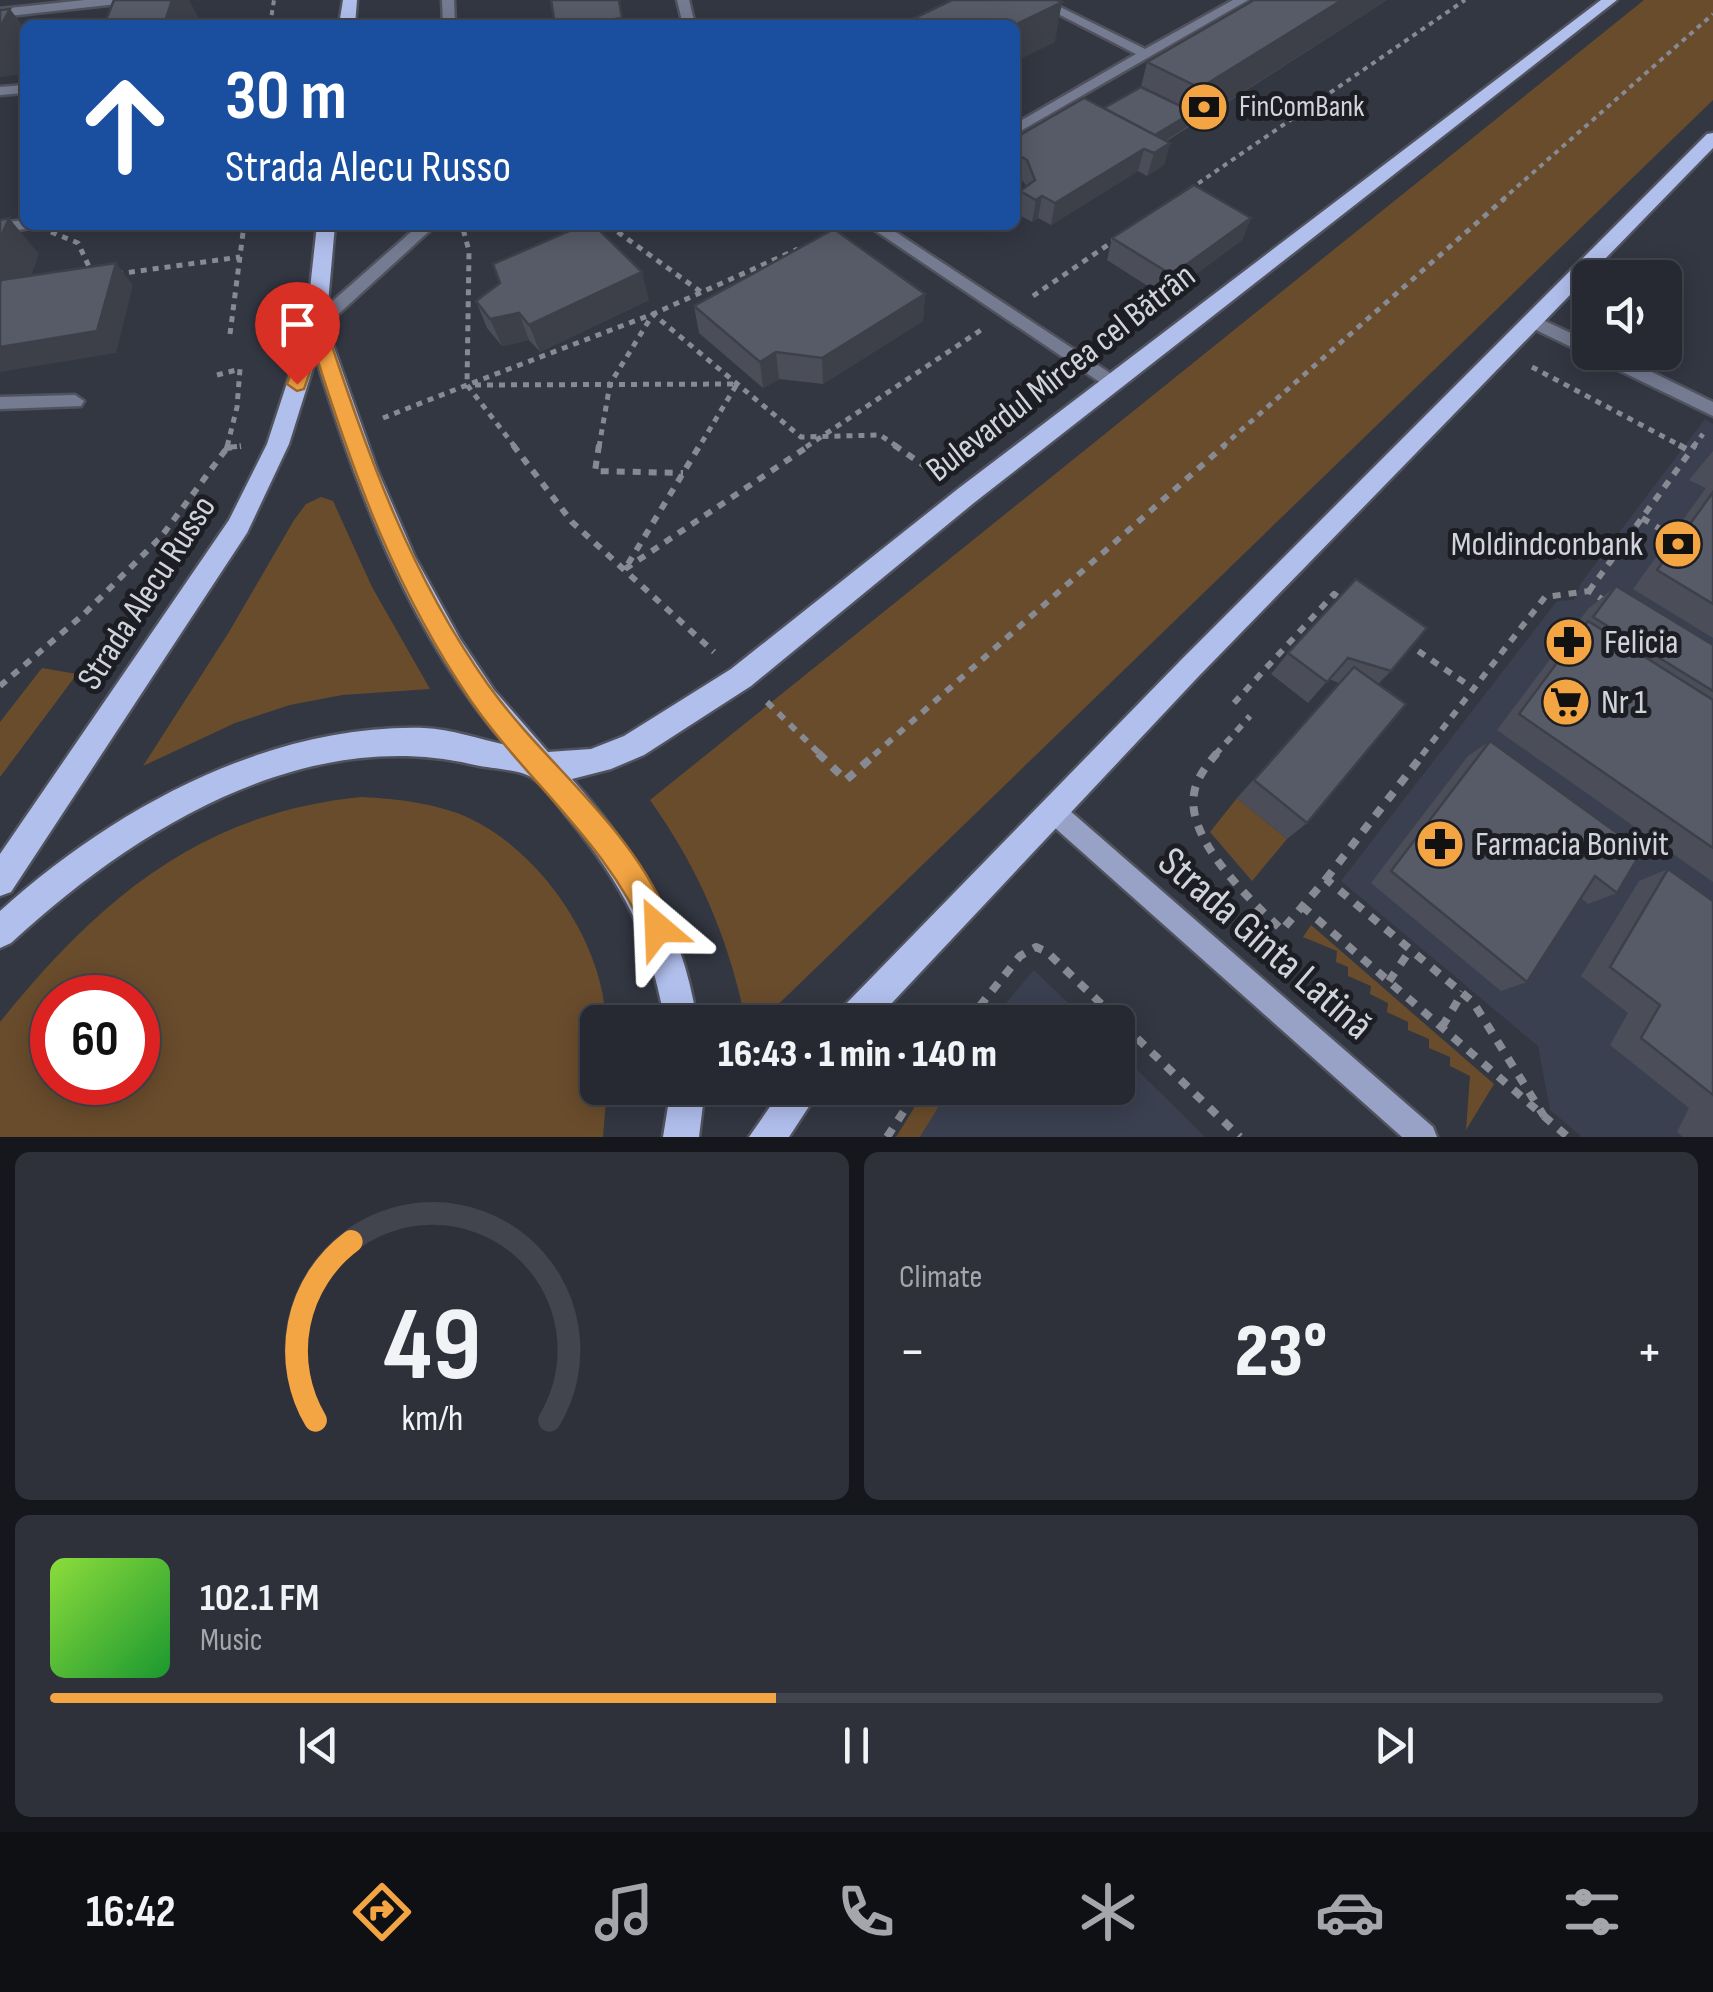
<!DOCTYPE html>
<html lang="en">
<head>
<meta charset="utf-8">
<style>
  body { margin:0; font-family:"Sofia Sans Condensed",sans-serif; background:#2e313a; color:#f1f3f6; height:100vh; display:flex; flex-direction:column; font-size:38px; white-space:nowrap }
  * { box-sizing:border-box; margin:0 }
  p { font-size:32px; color:#a4a6ac }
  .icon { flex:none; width:55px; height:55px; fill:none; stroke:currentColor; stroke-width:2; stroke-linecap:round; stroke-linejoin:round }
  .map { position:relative; height:1137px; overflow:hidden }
  .panel { display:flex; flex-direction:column; gap:15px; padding:15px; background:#15171c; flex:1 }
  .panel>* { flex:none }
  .top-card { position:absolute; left:20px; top:20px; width:1000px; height:210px; border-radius:15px; box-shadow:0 5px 25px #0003,0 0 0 2px #42454d; background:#1a4fa0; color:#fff; overflow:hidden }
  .controls { position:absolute; left:1572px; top:260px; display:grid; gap:20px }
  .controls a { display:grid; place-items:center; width:110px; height:110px; border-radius:15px; background:#262932; box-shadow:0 5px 25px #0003,0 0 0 2px #42454d; font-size:50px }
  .speed { position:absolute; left:30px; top:975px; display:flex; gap:20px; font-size:50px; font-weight:700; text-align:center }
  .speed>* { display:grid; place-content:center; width:130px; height:130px; border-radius:50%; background:#262932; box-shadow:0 5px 25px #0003,0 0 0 2px #42454d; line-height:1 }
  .speed .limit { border:15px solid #d22; background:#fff; color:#111 }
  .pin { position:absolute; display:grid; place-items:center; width:85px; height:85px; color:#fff; margin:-102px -42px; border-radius:50% 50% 50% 0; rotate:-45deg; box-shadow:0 0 10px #0007 }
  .pin .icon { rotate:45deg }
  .me { position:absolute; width:110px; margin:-55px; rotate:334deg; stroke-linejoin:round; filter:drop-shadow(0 0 8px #0008) }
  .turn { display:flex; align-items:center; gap:35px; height:210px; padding:0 40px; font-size:45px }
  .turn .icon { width:130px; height:130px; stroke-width:2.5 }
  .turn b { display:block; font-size:70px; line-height:85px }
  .big { font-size:75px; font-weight:800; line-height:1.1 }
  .panel .tile { flex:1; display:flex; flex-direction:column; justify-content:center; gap:15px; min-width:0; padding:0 35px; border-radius:15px; background:#2e313a }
  .panel .dial { align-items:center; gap:0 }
  .dial svg { height:260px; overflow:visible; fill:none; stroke:#42454d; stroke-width:7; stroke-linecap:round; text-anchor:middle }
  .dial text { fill:#f1f3f6; stroke:none }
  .song { display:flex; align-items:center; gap:30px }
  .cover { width:120px; height:120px; border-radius:15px; background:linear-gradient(135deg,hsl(90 70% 55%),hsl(130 70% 35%)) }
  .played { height:10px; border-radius:5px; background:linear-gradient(90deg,#f3a443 45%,#42454d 45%) }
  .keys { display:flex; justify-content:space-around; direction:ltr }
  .heat { display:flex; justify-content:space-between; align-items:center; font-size:55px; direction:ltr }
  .panel .tiles { flex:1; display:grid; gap:15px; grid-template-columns:1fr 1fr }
  .tile:last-child { grid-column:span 2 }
  .trip { position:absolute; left:580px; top:1005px; width:555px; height:100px; border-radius:15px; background:#262932; box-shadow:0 5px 25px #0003,0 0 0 2px #42454d; font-weight:800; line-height:100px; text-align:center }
  .tabs { display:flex; height:160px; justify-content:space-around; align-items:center; background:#0f1014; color:#a4a6ac }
  .tabs .icon { width:70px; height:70px }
  .tabs .on { color:#f3a443 }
  .tabs b { font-size:45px; color:#f1f3f6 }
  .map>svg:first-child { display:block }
</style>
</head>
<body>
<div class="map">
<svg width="1713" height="1137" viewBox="0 0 1713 1137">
  <rect width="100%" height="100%" fill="#333742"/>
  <path fill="#3b4051" d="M1705 419 1713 424V1137H1582L1550 1110 1538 1046 1341 881 1557 601 1574 600 1581 583Z
    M1034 970 1088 1022H990Z
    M1118 1051 1205 1137H920L948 1088H1118Z"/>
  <path fill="#694c2c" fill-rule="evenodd" d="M1644 0H1713V100L760 1022H746C728 937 700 871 650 800Z
    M321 497 333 501 372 587 430 689 342 695 290 705 235 723 143 766 229 632 294 520 306 504Z
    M42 668 77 674 0 777V722Z
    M362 797C398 799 436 803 469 818 541 852 603 942 606 1022H598V1088H607L603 1137H0V1022C98 900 201 812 362 797ZM52 998H138V1082H52Z
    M1237 798 1287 839 1252 881 1210 832Z
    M1311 925 1494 1084 1466 1130 1470 1076 1450 1066V1057L1429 1048V1039L1408 1030V1022L1387 1012 1388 1003 1370 994 1371 986 1348 976V967L1336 962 1337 951 1303 937Z
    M922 1095 940 1104 920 1137H896Z"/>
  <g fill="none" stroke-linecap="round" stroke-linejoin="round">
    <g stroke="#50535e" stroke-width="5">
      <path id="lane" d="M85 0H123L117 4 0 17V9Z
        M442 0H454L455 25H443Z
        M677 0H689L695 25H683Z
        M1031 0H1046L1145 49 1233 0H1248L1015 134V124L1136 54Z
        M25 85V93L0 95V87Z
        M25 220V225H33L30 228 0 233V223Z
        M419 225H436L322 329H310V321Z
        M867 225H885L1119 379 1122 383 1119 387H1107Z
        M1532 315 1590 342V352H1611L1713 402V416L1526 325 1524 321Z
        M75 395 84 401 81 406 0 409V397Z"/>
    </g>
    <g stroke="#50535e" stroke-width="5">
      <path id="secondary" d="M1053 800 1061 803 1433 1127 1437 1137H1402L1045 819 1041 811 1045 803Z"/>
    </g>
    <g stroke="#50535e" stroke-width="5">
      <path id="primary" d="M343 0H357L355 25H339Z
        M1601 0H1617L975 502 751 686 644 755 611 769 572 779C635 851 684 926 697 1022H665C649 935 625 888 569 819 559 807 547 788 534 779 521 769 492 769 475 765 303 724 132 831 11 943L0 948V911C113 809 267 724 424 728 451 729 479 739 506 745 411 637 358 493 316 358L289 444 247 533 11 892 0 896V854L229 520 267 444 306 325 317 225H335L326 325 377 469 415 557 460 639 494 690 548 752 591 749 624 736 731 669 959 488Z
        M1713 133V148L1198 677 874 1022H836L840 1010 1180 661 1707 134Z
        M671 1088H705L699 1137H663Z
        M783 1088H821L789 1137H749Z"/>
    </g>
    <path stroke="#878a93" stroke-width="4" stroke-dasharray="5 5" stroke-linecap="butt" d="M270 25 274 0
      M1190 189 1465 0
      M1502 200 1713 14"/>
    <path stroke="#878a93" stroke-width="5" stroke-dasharray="6 6" stroke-linecap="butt" d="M608 225 701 292
      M51 232 78 243 92 273
      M117 274 240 257
      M1033 296 1118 238
      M230 334 244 225
      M1532 367 1683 447
      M217 375 240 369 237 407 227 447
      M475 385 737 384 699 447
      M383 418 467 385 469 251 462 225
      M231 447 241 446
      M515 447 467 385 653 314 798 249
      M599 447 610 384 653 314 801 437 880 435 898 447
      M806 447 981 330
      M1222 447 1505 198
      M1693 447 1703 434"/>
    <path stroke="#878a93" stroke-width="6" stroke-dasharray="8 8" stroke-linecap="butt" d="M228 445 227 448 241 446
      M513 445 572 522 714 652
      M599 445 595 471 683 473
      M894 445 938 475
      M1679 445 1690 451
      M1642 518 1672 536
      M628 564 700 445
      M625 569 810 445
      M1589 591 1695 445
      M1405 642 1474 689
      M0 686 84 614 161 537 227 448
      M767 702 821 755
      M1234 703 1334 594 1345 602
      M874 755 1225 445
      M1215 755 1250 716
      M1422 755 1545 597 1589 591 1605 601"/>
    <path stroke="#878a93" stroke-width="8" stroke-dasharray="10 10" stroke-linecap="butt" d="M818 753 846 780 877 753
      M1217 753C1207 765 1196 778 1194 794 1186 840 1251 901 1282 930L1326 879 1473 1002 1544 1116
      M1326 879 1424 753
      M1302 906 1568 1137
      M1389 981 1411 949
      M967 1022 1020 956 1036 947 1047 952 1240 1137
      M1442 1027 1463 992
      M887 1137 919 1088"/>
    <use href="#lane" fill="#757c92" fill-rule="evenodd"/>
    <use href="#secondary" fill="#97a2c6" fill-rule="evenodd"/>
    <use href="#primary" fill="#b1bfed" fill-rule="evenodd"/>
  </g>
  <path fill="#4b4e59" d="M1254 0H1387L1167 141 1170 143 1164 165 1147 176 1138 171 1051 225 1038 218 1032 222 1016 213 1020 191 1026 187 1024 182 1015 177V138L1104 108 1141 87 1147 62Z
    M1251 218 1242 240 1165 297 1107 260 1112 238Z
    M925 294 923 321 823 384 779 379 763 388 699 333 694 306Z
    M649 300 540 352 529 340 502 346 487 328 476 301Z
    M1713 451V638L1633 589 1706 488 1689 480Z
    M1356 579 1391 671 1378 684 1307 823 1287 839 1237 798 1339 683 1329 679 1308 703 1271 674 1288 653Z
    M1616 586 1713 645V882L1497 730 1588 609Z
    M1490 741 1617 893 1588 904 1581 898 1527 982 1501 991 1371 883 1468 756Z
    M1668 869 1713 901V1137H1683L1677 1132 1689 1108 1610 1045 1628 1013 1581 976 1639 881Z"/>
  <path fill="#3d4049" d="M172 0H189L199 19 198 25H164Z
    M619 0 624 25H608L607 20Z
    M1342 0H1387L1149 151 1148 139 1193 112 1200 88Z
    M1062 2 1055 42 1015 62V25Z
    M10 9 25 29V74L0 77V27Z
    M1170 143 1164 165 1147 176 1154 153Z
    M1144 149 1138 171 1051 225 1055 203Z
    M1042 196 1038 218 1032 222 1036 200Z
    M9 218 39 254 29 282 0 304V239Z
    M1251 218 1242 240 1165 297 1172 275Z
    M116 263 133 285 116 353 0 372V347Z
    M642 272 649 300 540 352 529 325Z
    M925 294 923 321 823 384 822 358Z
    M519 313 529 340 502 346 490 319Z
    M776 352 779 379 763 388 760 362Z"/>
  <path fill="#575b68" stroke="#3d4049" stroke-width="2.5" d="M114 0H172L164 25H104Z
    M551 0H619L622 18 607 20 616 25H588L605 22 580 25H555Z
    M952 0H1057L1062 2 1015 25H900Z
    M1254 0H1342L1200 88 1147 62Z
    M10 9 0 27V10Z
    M1141 87 1193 112 1155 135 1104 108Z
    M1084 98 1170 143 1154 153 1144 149 1055 203 1042 196 1036 200 1020 191 1035 180 1027 160 1015 153V138Z
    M1194 185 1251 218 1172 275 1112 238Z
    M9 218 0 239V220Z
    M583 225H594L642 272 529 325 519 313 490 319 476 301 500 283 493 264Z
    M834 229 925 294 822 358 776 352 760 362 694 306Z
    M116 263 97 331 0 347V284L1 280Z
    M1713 492V604L1657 570Z
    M1356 579 1427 628 1391 671 1348 658 1327 682 1288 653Z
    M1616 586 1713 645V691L1593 617Z
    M1588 621 1713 700V848L1519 714Z
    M1354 667 1406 704 1307 823 1254 780Z
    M1490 741 1642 851 1617 893 1595 876 1527 982 1391 871Z
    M1668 869 1713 901V1095L1641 1038 1660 1005 1610 967Z"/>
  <path fill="#f3a443" stroke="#9e6b2c" stroke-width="2.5" d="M316 318 325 325C368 454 409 574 489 686 548 768 637 830 672 928L668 939 658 943 648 939C609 845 528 783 471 701 397 593 355 479 316 355L304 389 297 391 287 384 307 325Z"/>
  <defs>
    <g id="bank-disc" transform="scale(2.5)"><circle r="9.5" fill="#f3a443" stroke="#1d1e24"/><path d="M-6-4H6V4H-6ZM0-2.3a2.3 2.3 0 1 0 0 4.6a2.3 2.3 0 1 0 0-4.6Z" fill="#111"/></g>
    <g id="pharmacy-disc" transform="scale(2.5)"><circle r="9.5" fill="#f3a443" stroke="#1d1e24"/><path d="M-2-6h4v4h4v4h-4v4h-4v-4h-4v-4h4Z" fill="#111"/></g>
    <g id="supermarket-disc" transform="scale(2.5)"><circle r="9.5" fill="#f3a443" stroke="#1d1e24"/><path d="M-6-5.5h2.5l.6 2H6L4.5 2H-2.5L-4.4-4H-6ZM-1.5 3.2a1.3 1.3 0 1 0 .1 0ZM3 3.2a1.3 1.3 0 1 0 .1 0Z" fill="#111"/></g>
  </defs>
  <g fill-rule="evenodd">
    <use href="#bank-disc" x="1204" y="107"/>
    <use href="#bank-disc" x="1678" y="544"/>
    <use href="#pharmacy-disc" x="1569" y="642"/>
    <use href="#supermarket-disc" x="1566" y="702"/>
    <use href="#pharmacy-disc" x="1440" y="844"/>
  </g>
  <g text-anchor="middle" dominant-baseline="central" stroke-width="10" stroke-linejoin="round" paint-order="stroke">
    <g font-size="30" fill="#d2d4dc" stroke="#1d1e24" text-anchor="start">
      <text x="1239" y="107">FinComBank</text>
    </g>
    <g font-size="35" fill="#d2d4dc" stroke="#1d1e24">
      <text transform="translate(1061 373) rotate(-38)">Bulevardul Mircea cel Bătrân</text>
      <text transform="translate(147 593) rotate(-57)">Strada Alecu Russo</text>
    </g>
    <g font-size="35" fill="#d2d4dc" stroke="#1d1e24" text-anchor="start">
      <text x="1643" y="544" text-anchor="end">Moldindconbank</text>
      <text x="1604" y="642">Felicia</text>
      <text x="1601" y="702">Nr 1</text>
      <text x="1475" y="844">Farmacia Bonivit</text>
    </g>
    <g font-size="42" fill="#d2d4dc" stroke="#1d1e24">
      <text transform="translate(1265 944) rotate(41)">Strada Ginta Latină</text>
    </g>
  </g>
</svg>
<div class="controls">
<a><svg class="icon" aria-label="sound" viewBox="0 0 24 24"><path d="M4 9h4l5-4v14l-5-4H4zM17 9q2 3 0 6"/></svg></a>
</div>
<div class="speed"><div class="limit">60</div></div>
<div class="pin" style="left:297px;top:384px;background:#d93025"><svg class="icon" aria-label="arrive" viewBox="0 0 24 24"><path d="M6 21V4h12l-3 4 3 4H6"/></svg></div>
<svg class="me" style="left:658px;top:928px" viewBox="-20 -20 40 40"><path d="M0-17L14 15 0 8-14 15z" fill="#f3a443" stroke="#fff" stroke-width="4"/></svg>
<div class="trip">16:43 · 1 min · 140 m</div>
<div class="top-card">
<div class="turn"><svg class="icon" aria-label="ahead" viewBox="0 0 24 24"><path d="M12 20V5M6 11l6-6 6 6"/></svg><div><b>30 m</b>Strada Alecu Russo</div></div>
</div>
</div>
<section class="panel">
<div class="tiles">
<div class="tile dial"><svg viewBox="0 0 100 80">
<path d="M14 69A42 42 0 1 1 86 69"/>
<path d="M14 69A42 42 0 0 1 25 14" stroke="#f3a443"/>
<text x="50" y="56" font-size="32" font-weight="700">49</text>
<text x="50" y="72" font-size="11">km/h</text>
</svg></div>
<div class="tile"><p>Climate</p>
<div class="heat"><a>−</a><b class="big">23°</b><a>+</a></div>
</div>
<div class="tile">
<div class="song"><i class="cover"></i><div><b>102.1 FM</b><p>Music</p></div></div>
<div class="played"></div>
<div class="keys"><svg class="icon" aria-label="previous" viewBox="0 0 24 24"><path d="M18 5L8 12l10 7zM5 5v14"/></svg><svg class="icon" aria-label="pause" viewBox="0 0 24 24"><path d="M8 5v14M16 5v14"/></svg><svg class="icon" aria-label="next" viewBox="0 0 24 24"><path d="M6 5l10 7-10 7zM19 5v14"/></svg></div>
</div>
</div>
</section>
<nav class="tabs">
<b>16:42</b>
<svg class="icon on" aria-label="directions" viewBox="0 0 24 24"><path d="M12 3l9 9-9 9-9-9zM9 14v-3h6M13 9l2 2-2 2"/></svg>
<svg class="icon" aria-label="music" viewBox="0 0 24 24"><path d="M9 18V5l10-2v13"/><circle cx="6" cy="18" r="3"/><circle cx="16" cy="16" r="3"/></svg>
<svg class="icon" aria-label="phone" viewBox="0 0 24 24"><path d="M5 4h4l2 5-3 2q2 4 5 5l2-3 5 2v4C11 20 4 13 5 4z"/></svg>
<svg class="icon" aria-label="climate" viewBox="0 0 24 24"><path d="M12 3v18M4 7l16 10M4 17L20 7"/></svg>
<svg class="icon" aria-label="car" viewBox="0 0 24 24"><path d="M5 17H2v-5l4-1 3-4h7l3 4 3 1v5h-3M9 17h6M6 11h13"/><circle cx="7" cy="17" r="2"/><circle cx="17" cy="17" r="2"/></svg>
<svg class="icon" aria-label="filters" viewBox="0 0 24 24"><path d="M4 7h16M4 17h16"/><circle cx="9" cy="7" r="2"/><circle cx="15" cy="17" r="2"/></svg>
</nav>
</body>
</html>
